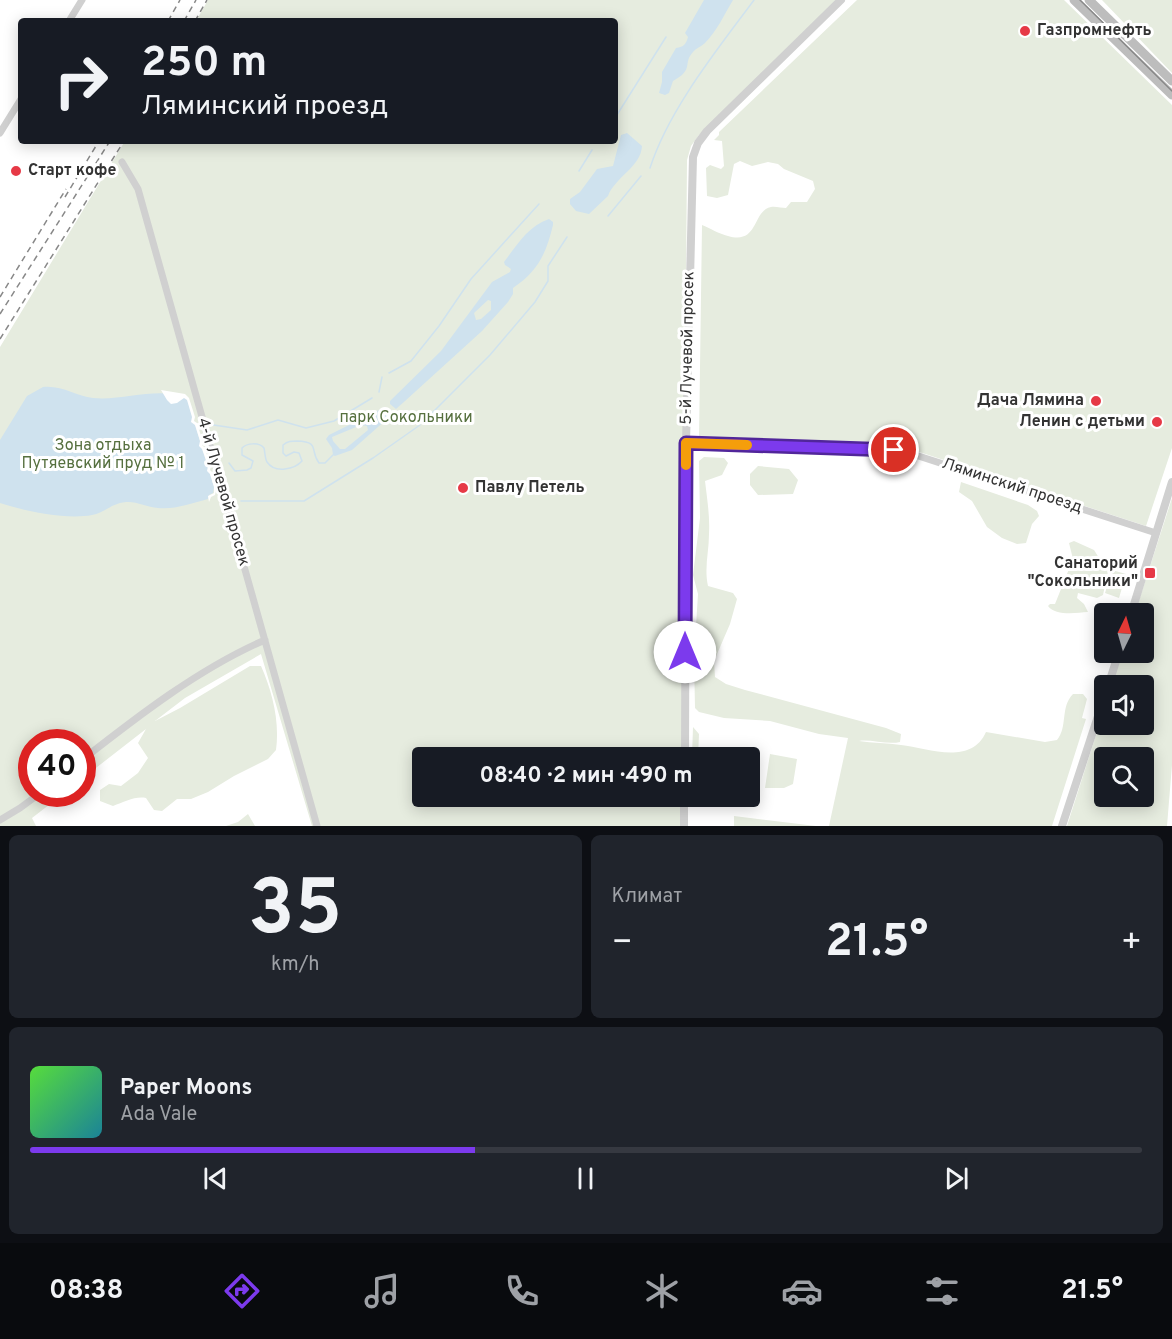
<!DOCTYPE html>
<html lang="ru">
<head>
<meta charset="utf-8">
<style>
  body { margin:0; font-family:Overpass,sans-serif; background:#20242c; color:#f1f3f6; height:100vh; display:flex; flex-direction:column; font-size:22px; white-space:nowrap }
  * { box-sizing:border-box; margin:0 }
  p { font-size:20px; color:#9ea1a6 }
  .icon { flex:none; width:33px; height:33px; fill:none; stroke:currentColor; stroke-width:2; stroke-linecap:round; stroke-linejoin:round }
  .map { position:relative; height:826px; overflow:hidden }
  .details { display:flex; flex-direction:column; gap:9px; padding:9px; background:#0d0f14; flex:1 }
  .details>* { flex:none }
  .hud { position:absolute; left:18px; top:18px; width:600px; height:126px; border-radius:6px; box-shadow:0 3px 15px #0003; background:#171b24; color:#f1f3f6; overflow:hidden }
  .needle { width:39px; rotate:5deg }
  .fabs { position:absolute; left:1094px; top:603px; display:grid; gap:12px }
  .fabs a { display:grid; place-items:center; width:60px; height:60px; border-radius:6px; background:#171b24; box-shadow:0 3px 15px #0003; font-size:30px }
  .speed { position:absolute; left:18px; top:729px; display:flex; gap:12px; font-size:30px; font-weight:700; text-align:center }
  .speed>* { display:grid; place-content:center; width:78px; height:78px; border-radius:50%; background:#171b24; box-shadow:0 3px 15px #0003; line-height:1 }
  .speed .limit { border:9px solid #d22; background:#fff; color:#111 }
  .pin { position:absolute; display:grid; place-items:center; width:51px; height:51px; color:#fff; margin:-26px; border:3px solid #fff; border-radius:50%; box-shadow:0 2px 6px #0007 }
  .me { position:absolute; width:66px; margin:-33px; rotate:0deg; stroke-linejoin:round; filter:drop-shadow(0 0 4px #0008) }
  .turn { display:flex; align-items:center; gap:21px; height:126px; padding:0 24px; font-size:27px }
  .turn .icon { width:78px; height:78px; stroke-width:2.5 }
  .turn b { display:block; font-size:42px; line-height:51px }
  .big { font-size:45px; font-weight:700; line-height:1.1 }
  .details .card { flex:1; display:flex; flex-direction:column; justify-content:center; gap:9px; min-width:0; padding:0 21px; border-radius:9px; background:#20242c }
  .details .dial { align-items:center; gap:0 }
  .dial b { font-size:78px; line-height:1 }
  .song { display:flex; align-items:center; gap:18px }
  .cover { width:72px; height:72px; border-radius:9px; background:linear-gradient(135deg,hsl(110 70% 55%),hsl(190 70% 35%)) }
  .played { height:6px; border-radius:3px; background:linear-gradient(90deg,#7c3aed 40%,#363941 40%) }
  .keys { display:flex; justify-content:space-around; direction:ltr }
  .heat { display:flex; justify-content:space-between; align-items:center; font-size:33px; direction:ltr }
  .details .tiles { flex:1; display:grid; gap:9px; grid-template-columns:1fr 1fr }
  .card:last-child { grid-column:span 2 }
  .trip { position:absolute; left:412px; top:747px; width:348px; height:60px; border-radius:6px; background:#171b24; box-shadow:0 3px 15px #0003; font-weight:700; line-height:60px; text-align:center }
  .dock { display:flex; height:96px; justify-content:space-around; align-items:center; background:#090b0e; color:#9ea1a6 }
  .dock .icon { width:42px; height:42px }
  .dock .active { color:#7c3aed }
  .dock b { font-size:27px; color:#f1f3f6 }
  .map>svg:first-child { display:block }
</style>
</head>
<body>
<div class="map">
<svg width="1172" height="826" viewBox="0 0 1172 826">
  <rect width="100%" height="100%" fill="#fff"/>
  <path fill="#e6ecdf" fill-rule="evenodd" d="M208 0H836L699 135 691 146 687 160 682 757 423 758V796L681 797V826H312L261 654 185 698 155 721 180 708 250 666H261C272 691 280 721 276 750L268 759 234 776 208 792 191 799H177L162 811 154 810 146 798C135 796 124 802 113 806L100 801V790L109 784 121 786 138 773 148 758 138 743 146 729 83 778 82 742H32V794H63L32 818 36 826H0V347L125 141H615V21H196Z
    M857 0H1064L1172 105V448L1146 526 901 446 699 439 702 225C710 228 719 234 728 236 759 245 752 211 771 207 775 206 782 208 786 208L791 202H807L815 189 813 181 784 169 778 164 768 162 752 166 740 161 734 164 728 195 717 198 707 196 706 168 710 165 721 169 724 166 722 141 714 140 719 135V132Z
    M1102 0H1172V73Z
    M704 457 724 458 728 463 722 475 705 481C707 498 710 516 709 534 709 552 704 568 708 586L733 593 737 599 730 624 714 661 715 677 726 684 745 690 886 728 901 734 900 742C888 745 870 739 859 741 872 743 887 743 901 745 927 748 971 766 986 732L1045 742 1057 740C1068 727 1060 707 1073 694H1083L1087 699 1082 718 1086 719 1052 826H829L848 738 819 734 770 721 724 718 699 712 695 708 694 658 698 594 693 575 700 518 699 461Z
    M758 466 789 469 798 480 793 494 758 495 750 485V474Z
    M961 482 1028 505 1037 511 1039 516 1032 524 1026 543 1017 544 1002 538 987 527 972 501 959 492Z
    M1172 498V765L1167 826H1067L1104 710V724H1143V686L1112 685 1122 653 1143 652V614L1135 613ZM1104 758H1143V796H1104Z
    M1074 541 1094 550 1101 561 1109 567 1103 595 1097 598 1078 593 1077 598 1084 604 1088 612C1076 613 1055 616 1048 606L1050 604H1055L1073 559 1069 543Z
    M1112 570 1126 574 1119 598 1105 593Z
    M693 727 699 734 698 757H692Z
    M770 754 797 759 793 784 784 788H765Z
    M248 814 255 826H226L238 822Z
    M734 816 816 826H734Z"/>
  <path fill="#cfe2ee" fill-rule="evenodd" d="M704 0H733C724 15 717 31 705 43 701 47 696 48 693 52 682 64 695 69 673 81L669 93 665 95 659 93 662 82V72L676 48C684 47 686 44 688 37L685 33Z
    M627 133 642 146C641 167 615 177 608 196L589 214 576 211 570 204V199L580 192 597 169 613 166 621 135Z
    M549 219 553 222V225C546 254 538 271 513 288V294L508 302 482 331 405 401 396 409 390 404V401L441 351 492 282 510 272 511 269 505 265 504 262C517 245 528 226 549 219ZM488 300 491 301V310L481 319 476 320 474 313Z
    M43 387C62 385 76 396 93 398 124 401 158 386 187 398L214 487 213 493 209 495 208 499C192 503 174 510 158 508 147 507 136 501 126 502 112 503 104 513 92 515 67 520 24 511 0 503V440L27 396Z
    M381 409 389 412 387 419 352 450 335 456 333 455 332 448 326 439 329 435ZM361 425 367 426 368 430 345 449H340L333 441 332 437Z"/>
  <path fill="#fff" d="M161 390 185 394 189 398 195 417 194 421 197 423 203 442 202 445 204 447 211 466 210 470 212 472 217 487 215 495 211 497 209 502 208 496 214 493V487L210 474 207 471 208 466 202 449 199 446 200 441 195 425 191 422 192 417 187 400 184 398 177 403 171 404 167 400Z"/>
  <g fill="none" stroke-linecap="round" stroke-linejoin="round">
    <path stroke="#cfe2ee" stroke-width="1.5" d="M615 118 666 37
      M650 168C669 109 717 50 754 0
      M579 171 592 150
      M608 216 641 176
      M389 373 411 361 439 326 471 279 539 204
      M379 392 382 377
      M423 422 490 355 535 302 548 281V266L567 237
      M207 424 247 430 278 420 306 428 334 421 372 398
      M229 463 235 471 247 470 251 468 253 461 242 455V448C247 443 259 442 264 448 265 452 265 459 267 462 275 474 295 469 302 461L299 453 294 452 286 456 283 453V445C288 441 291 441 297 441 321 442 309 450 319 463H325L333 455
      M241 501H304L373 458 420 425"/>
    <path stroke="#d0d0d0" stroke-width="7" d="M69 21 82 0
      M0 133 21 99
      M122 162 138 189 317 826
      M686 443 900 450 1156 533
      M82 760C138 716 200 668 265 640
      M0 820 20 808 39 794"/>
    <path stroke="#d0d0d0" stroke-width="8" d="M1131 614 1172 482
      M1108 686 1119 652
      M685 758 686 443 693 157 698 143 707 131 841 0
      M684 826V796
      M1062 826 1104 698"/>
    <path stroke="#bdbdbd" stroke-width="9" d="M1074 0 1172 95
      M1089 0 1172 81"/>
    <path stroke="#888" stroke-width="1.5" d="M1080 0 1172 91"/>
    <path stroke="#888" stroke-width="1.5" stroke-dasharray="6 4.5" stroke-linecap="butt" d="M168 21 180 0
      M184 21 196 0
      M195 21 207 0
      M65 197 99 141
      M0 297 66 189
      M0 314 110 141
      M0 339 124 141"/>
  </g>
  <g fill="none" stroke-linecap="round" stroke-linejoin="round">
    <g stroke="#51269a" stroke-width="15">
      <path id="route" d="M685 652 686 443 894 450"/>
    </g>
    <use href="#route" stroke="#7c3aed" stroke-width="10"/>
    <path stroke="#f59e0b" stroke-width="10" d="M686 465V443L747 445"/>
  </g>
  <g fill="#e63946" stroke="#fff" stroke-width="2">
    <circle cx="1025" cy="31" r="6"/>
    <circle cx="16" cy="171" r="6"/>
    <circle cx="1096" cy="401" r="6"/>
    <circle cx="1157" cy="422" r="6"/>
    <circle cx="463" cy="488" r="6"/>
    <rect x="1144" y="567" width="12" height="12" rx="3"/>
  </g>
  <g text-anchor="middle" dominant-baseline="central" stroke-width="6" stroke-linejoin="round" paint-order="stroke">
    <g font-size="16" font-weight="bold" fill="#333" stroke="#fff" text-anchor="start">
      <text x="1037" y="31">Газпромнефть</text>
      <text x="28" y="171">Старт кофе</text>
      <text x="1084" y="401" text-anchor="end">Дача Лямина</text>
      <text x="1145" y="422" text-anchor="end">Ленин с детьми</text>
      <text x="475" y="488">Павлу Петель</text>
      <text x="1138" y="564" text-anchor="end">Санаторий<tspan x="1138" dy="18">"Сокольники"</tspan></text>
    </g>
    <g font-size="16" fill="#333" stroke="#fff">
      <text transform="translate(688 348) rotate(-89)">5-й Лучевой просек</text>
      <text transform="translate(1012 486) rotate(18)">Ляминский проезд</text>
      <text transform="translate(223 492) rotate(74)">4-й Лучевой просек</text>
    </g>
    <g font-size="16" fill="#56703f" stroke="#fff">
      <text x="406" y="418">парк Сокольники</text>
      <text x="103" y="446">Зона отдыха<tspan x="103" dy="18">Путяевский пруд № 1</tspan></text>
    </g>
  </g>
</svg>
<div class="fabs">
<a><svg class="needle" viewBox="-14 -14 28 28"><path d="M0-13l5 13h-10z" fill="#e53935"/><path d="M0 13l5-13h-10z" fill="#9ea1a6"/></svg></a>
<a><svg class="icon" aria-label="sound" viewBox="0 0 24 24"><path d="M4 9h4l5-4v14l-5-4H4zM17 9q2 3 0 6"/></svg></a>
<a><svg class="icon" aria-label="search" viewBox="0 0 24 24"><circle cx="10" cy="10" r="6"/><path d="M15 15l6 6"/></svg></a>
</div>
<div class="speed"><div class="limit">40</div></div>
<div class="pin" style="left:894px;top:450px;background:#d93025"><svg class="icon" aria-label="arrive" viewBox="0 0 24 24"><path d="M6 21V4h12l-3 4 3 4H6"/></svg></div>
<svg class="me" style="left:685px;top:652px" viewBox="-20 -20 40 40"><circle r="19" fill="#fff"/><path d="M0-13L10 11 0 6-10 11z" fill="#7c3aed"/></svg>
<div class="trip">08:40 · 2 мин · 490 m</div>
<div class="hud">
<div class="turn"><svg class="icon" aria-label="right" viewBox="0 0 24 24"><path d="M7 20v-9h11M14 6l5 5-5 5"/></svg><div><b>250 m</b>Ляминский проезд</div></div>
</div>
</div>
<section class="details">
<div class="tiles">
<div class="card dial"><b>35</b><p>km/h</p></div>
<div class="card"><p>Климат</p>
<div class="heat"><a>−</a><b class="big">21.5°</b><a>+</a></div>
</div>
<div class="card">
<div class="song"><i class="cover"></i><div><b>Paper Moons</b><p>Ada Vale</p></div></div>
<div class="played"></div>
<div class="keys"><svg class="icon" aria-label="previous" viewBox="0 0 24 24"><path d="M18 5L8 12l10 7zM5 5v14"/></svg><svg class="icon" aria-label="pause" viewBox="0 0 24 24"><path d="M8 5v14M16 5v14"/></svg><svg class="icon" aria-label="next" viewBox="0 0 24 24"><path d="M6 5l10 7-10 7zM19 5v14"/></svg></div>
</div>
</div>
</section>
<nav class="dock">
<b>08:38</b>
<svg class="icon active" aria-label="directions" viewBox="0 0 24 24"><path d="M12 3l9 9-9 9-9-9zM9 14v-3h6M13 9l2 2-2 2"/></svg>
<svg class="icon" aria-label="music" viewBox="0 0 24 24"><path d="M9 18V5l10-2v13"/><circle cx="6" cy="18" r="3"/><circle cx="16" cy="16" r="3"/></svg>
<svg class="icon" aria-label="phone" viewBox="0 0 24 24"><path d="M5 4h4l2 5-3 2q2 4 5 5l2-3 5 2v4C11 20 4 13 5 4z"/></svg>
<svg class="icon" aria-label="climate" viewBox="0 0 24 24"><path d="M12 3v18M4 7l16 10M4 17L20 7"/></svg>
<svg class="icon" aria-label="car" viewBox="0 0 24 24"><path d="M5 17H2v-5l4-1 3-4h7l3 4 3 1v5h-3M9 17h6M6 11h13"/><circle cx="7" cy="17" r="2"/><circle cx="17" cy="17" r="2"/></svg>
<svg class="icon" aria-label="filters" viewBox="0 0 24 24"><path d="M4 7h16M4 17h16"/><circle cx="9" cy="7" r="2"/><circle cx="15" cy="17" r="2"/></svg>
<b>21.5°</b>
</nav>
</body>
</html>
